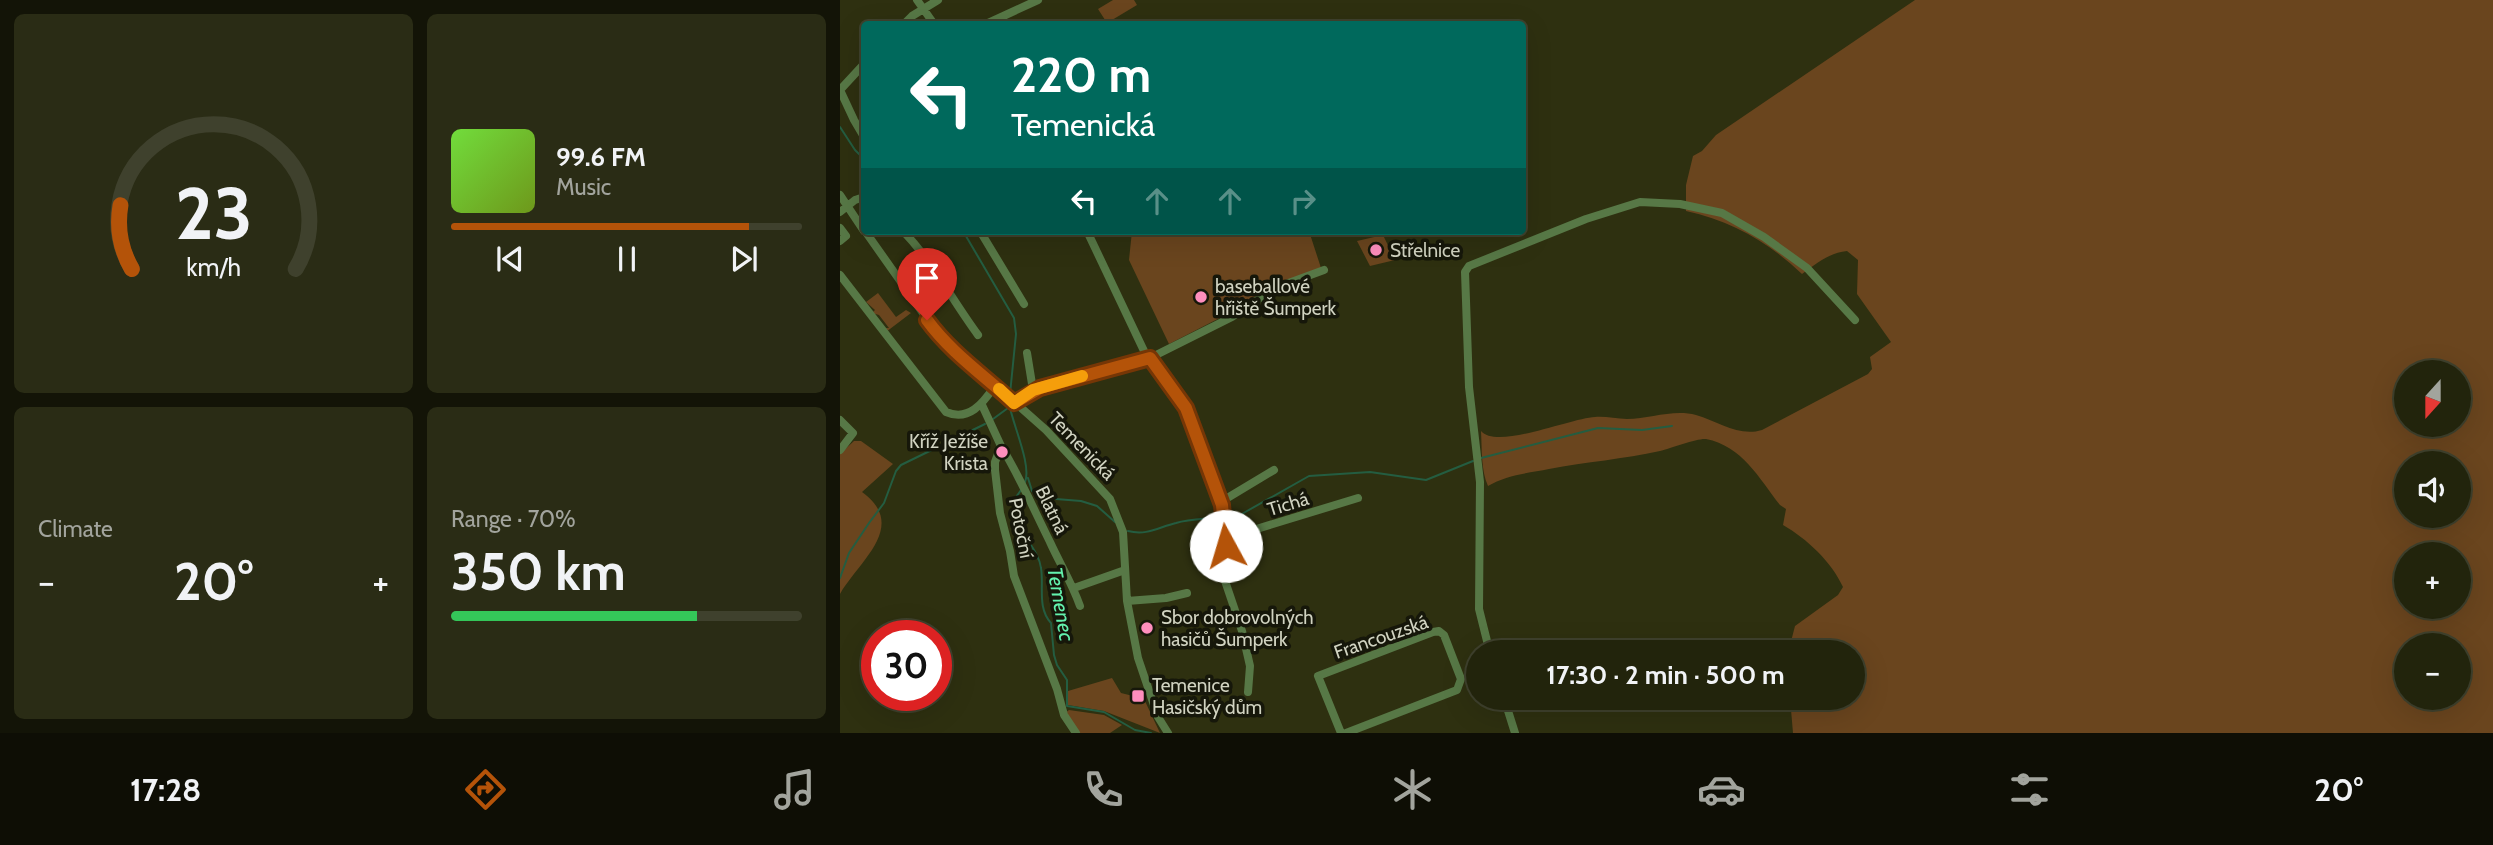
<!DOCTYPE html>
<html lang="en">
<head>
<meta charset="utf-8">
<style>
  body { margin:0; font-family:Cabin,sans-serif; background:#2a2c15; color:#f1f3f6; height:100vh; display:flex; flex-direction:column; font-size:26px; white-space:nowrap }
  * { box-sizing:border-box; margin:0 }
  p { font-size:23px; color:#a2a49d }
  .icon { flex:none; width:38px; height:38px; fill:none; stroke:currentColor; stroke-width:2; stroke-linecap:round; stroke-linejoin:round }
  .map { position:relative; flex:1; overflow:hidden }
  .panel { display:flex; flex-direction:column; gap:14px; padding:14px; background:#131407; width:840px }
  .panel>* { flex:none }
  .guide { position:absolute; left:21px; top:21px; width:665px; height:214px; border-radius:7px; box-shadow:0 7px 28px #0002,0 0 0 2px #3f412d; background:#00695c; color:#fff; overflow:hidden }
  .needle { width:46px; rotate:201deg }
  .controls { position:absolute; left:1554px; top:360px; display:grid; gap:14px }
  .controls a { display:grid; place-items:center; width:77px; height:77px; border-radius:50%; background:#22240c; box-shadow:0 7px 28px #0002,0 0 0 2px #3f412d; font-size:35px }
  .speed { position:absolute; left:21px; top:620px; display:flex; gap:14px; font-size:35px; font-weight:700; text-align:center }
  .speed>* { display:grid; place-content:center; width:91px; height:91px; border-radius:50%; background:#22240c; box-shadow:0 7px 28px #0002,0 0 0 2px #3f412d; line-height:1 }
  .speed .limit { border:10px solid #d22; background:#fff; color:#111 }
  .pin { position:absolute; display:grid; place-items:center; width:60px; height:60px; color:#fff; margin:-72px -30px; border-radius:50% 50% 50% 0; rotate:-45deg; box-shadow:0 0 7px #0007 }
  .pin .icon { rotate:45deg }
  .me { position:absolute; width:77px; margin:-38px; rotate:354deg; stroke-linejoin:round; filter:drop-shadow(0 0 5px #0008) }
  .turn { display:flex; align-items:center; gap:24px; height:147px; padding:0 35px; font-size:32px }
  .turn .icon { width:91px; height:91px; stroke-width:2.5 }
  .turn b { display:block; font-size:49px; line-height:60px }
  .lanes { display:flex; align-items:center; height:66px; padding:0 35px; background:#0003; justify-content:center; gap:35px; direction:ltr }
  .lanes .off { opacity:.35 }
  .big { font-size:52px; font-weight:700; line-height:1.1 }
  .panel .widget { flex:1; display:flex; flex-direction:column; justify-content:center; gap:10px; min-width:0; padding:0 24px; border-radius:10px; background:#2a2c15 }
  .panel .dial { align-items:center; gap:0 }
  .dial svg { height:182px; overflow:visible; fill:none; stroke:#3f412d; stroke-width:7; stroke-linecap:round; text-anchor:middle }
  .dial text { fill:#f1f3f6; stroke:none }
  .song { display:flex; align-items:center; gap:21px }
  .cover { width:84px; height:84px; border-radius:10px; background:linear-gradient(135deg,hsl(100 70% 55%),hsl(80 70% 35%)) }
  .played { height:7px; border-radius:4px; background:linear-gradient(90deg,#b45309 85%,#3f412d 85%) }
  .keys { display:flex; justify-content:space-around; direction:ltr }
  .heat { display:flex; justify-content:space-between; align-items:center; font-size:38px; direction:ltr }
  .charge { height:10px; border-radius:5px; background:linear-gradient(90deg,#34c759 70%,#3f412d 0) }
  .panel .tiles { flex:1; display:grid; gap:14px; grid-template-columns:repeat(2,1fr) }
  .trip { position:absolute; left:626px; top:640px; width:399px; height:70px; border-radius:35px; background:#22240c; box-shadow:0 7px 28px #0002,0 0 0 2px #3f412d; font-weight:700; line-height:70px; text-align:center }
  .menu { display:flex; height:112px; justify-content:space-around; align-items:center; background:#0e0e05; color:#a2a49d }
  .menu .icon { width:49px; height:49px }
  .menu .on { color:#b45309 }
  .menu b { font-size:32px; color:#f1f3f6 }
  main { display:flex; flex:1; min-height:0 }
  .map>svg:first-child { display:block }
</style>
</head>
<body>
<main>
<section class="panel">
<div class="tiles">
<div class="widget dial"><svg viewBox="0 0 100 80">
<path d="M14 69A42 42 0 1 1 86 69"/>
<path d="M14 69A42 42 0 0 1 9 41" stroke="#b45309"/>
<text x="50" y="56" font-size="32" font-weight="700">23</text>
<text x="50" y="72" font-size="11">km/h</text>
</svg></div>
<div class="widget">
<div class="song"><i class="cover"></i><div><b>99.6 FM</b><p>Music</p></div></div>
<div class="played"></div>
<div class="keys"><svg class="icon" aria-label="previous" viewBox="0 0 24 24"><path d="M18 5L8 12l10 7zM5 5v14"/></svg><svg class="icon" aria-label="pause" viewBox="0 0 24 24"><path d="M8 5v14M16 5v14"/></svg><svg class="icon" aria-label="next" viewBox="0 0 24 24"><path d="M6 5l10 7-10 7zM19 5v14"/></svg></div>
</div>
<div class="widget"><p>Climate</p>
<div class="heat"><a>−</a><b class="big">20°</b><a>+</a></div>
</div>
<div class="widget"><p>Range · 70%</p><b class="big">350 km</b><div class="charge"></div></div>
</div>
</section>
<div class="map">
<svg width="1653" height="733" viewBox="0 0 1653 733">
  <rect width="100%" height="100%" fill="#2e3010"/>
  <path fill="#6a451e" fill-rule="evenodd" d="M273 0H294L297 5 267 23 258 9Z
    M1075 0H1653V733H953L950 698H1013V653H948L955 626 998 595 1003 587C991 561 967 539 943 525L946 509 940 505C919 478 902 446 866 439 858 438 831 448 820 451 784 459 746 462 709 469 689 473 666 475 648 486 641 471 642 449 641 431 657 450 731 418 755 417 765 416 776 419 787 419 810 419 833 409 856 415 879 422 899 437 922 430L1028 374 1032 369 1030 357 1051 342 1017 294 1018 260 1007 251C989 253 977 263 962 274 928 242 892 221 846 211V185L853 156 862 151 876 135ZM1566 373H1619V425H1566ZM1566 464H1619V516H1566ZM1566 555H1619V607H1566ZM1566 646H1619V698H1566Z
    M292 231H469L481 268 429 287 401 307 329 344 289 260Z
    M543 235 555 260 530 266 517 241Z
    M38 293 56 317 66 310 71 313 46 332 44 328H49L39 315 32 313 35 310 26 302Z
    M14 441H21L53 464 22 492C69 526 19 561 0 594V454Z
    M272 678 281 693 293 696 295 700 304 699 320 733 264 711 228 705V691Z
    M229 710 264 715 282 725 270 733H238L225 713Z"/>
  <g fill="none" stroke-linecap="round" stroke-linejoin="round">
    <path stroke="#245d41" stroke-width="2" d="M0 127 15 150 24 159
      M123 231 174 318 176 334 170 394
      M169 403C172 423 192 465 185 482
      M153 419 168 408
      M641 458 758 428 802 430 832 426
      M188 478 192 491 216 499 241 501 257 506 275 522
      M181 490 174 500C175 507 175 516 178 523 184 538 199 552 201 568 204 586 197 608 211 623L214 655 217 665 227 680V706L264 712 295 730 311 733
      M387 516 400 515 469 476 530 472 586 480 633 461
      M288 531C307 536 319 527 336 523 350 519 367 519 381 517
      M0 578 9 553 29 523 44 503 56 471 61 465 145 424"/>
    <path stroke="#577846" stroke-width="8" d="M77 0 94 24
      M64 24 72 16 98 0
      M146 24 198 0
      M0 90 14 120 24 137
      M0 90 24 64
      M0 195 24 231
      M0 212 15 200 24 197
      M0 228 6 236 0 241
      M25 231 97 333 206 430 270 499 283 532 287 601 298 658 318 717 328 733
      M63 231C93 262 112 300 138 335
      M140 231 184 304
      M247 231 305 353 346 408 381 505 387 538 383 575 402 631 410 666 408 692
      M0 275 106 412C129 422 143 403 155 386
      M187 353 193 390
      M174 403 199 388 310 358 392 317 435 288 484 270
      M142 405 161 446 155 462V470L160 513 170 551 174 576 217 689 224 715 236 733
      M0 420 13 433 0 450
      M161 446C180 477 194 510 210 542 220 564 232 583 240 606
      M379 503 434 470
      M387 538 518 498
      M234 588 285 570
      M287 601 326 598 347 593
      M650 653 639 609 640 482 629 387 625 272 629 266 746 219 800 202 840 204 882 213 924 237 967 268 1015 320
      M664 698 675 733
      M501 733 478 676 593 632 599 631 604 635 621 679 617 690 506 733"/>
  </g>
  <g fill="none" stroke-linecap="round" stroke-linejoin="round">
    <g stroke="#753606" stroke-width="18">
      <path id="route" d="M87 320C111 353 145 376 174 403L200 388 310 358 346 408 382 505 386 546"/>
    </g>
    <use href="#route" stroke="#b45309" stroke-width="12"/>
    <path stroke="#f59e0b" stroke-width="12" d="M159 389 174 403 193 390 242 376"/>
  </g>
  <g fill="#fe8ebd" stroke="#16170a" stroke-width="2.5">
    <circle cx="536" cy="250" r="7"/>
    <circle cx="361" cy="297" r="7"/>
    <circle cx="162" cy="452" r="7"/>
    <circle cx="307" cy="628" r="7"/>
    <rect x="291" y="689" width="14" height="14" rx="3.5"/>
  </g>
  <g text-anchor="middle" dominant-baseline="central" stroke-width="7" stroke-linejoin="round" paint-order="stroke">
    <g font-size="19" fill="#d1d3c1" stroke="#16170a" text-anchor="start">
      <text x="550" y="250">Střelnice</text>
      <text x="375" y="286">baseballové<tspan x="375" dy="22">hřiště Šumperk</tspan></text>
      <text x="148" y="441" text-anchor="end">Kříž Ježíše<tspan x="148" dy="22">Krista</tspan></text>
      <text x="321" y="617">Sbor dobrovolných<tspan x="321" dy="22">hasičů Šumperk</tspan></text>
      <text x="312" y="685">Temenice<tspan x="312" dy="22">Hasičský dům</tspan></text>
    </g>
    <g font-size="19" fill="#d1d3c1" stroke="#16170a">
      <text transform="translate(242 446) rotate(46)">Temenická</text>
      <text transform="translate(448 504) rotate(-17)">Tichá</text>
      <text transform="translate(212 510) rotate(64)">Blatná</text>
      <text transform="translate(181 528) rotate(79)">Potoční</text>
      <text transform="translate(541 637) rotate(-19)">Francouzská</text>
    </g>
    <g font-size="21" font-style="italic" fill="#63f2ad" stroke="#16170a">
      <text transform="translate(221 604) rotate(80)">Temenec</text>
    </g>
  </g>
</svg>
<div class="controls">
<a><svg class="needle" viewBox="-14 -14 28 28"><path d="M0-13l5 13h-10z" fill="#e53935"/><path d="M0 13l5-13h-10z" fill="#a2a49d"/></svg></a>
<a><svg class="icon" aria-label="sound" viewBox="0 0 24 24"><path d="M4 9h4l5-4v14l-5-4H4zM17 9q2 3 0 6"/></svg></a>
<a>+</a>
<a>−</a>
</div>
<div class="speed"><div class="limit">30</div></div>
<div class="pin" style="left:87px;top:320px;background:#d93025"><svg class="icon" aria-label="arrive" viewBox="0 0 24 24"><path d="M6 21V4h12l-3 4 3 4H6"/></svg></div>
<svg class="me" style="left:386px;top:546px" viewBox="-20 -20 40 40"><circle r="19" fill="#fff"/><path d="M0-13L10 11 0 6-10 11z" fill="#b45309"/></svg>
<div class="trip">17:30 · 2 min · 500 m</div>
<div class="guide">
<div class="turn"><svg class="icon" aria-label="left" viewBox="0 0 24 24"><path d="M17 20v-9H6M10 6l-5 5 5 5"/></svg><div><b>220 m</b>Temenická</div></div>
<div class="lanes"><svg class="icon" aria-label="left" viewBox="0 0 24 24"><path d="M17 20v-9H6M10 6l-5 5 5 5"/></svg><svg class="icon off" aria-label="ahead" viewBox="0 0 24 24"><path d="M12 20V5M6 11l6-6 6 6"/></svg><svg class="icon off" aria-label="ahead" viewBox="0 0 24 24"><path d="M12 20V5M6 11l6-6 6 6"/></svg><svg class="icon off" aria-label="right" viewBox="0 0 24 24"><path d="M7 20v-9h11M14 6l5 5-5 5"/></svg></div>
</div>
</div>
</main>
<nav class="menu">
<b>17:28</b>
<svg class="icon on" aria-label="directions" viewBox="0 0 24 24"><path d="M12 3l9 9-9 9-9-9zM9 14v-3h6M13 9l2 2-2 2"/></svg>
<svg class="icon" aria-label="music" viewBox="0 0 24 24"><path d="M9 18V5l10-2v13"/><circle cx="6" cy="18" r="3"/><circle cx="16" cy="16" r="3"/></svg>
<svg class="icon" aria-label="phone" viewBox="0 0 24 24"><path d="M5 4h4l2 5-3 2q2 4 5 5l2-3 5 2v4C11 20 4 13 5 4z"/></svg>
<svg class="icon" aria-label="climate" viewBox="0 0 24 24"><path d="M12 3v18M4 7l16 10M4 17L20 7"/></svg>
<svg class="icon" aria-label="car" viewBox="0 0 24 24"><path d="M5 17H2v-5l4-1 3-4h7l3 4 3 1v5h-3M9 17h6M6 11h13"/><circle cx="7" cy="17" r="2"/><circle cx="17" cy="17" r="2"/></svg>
<svg class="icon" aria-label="filters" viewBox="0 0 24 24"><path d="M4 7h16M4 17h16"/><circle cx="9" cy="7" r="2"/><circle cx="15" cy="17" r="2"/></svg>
<b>20°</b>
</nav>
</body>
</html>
